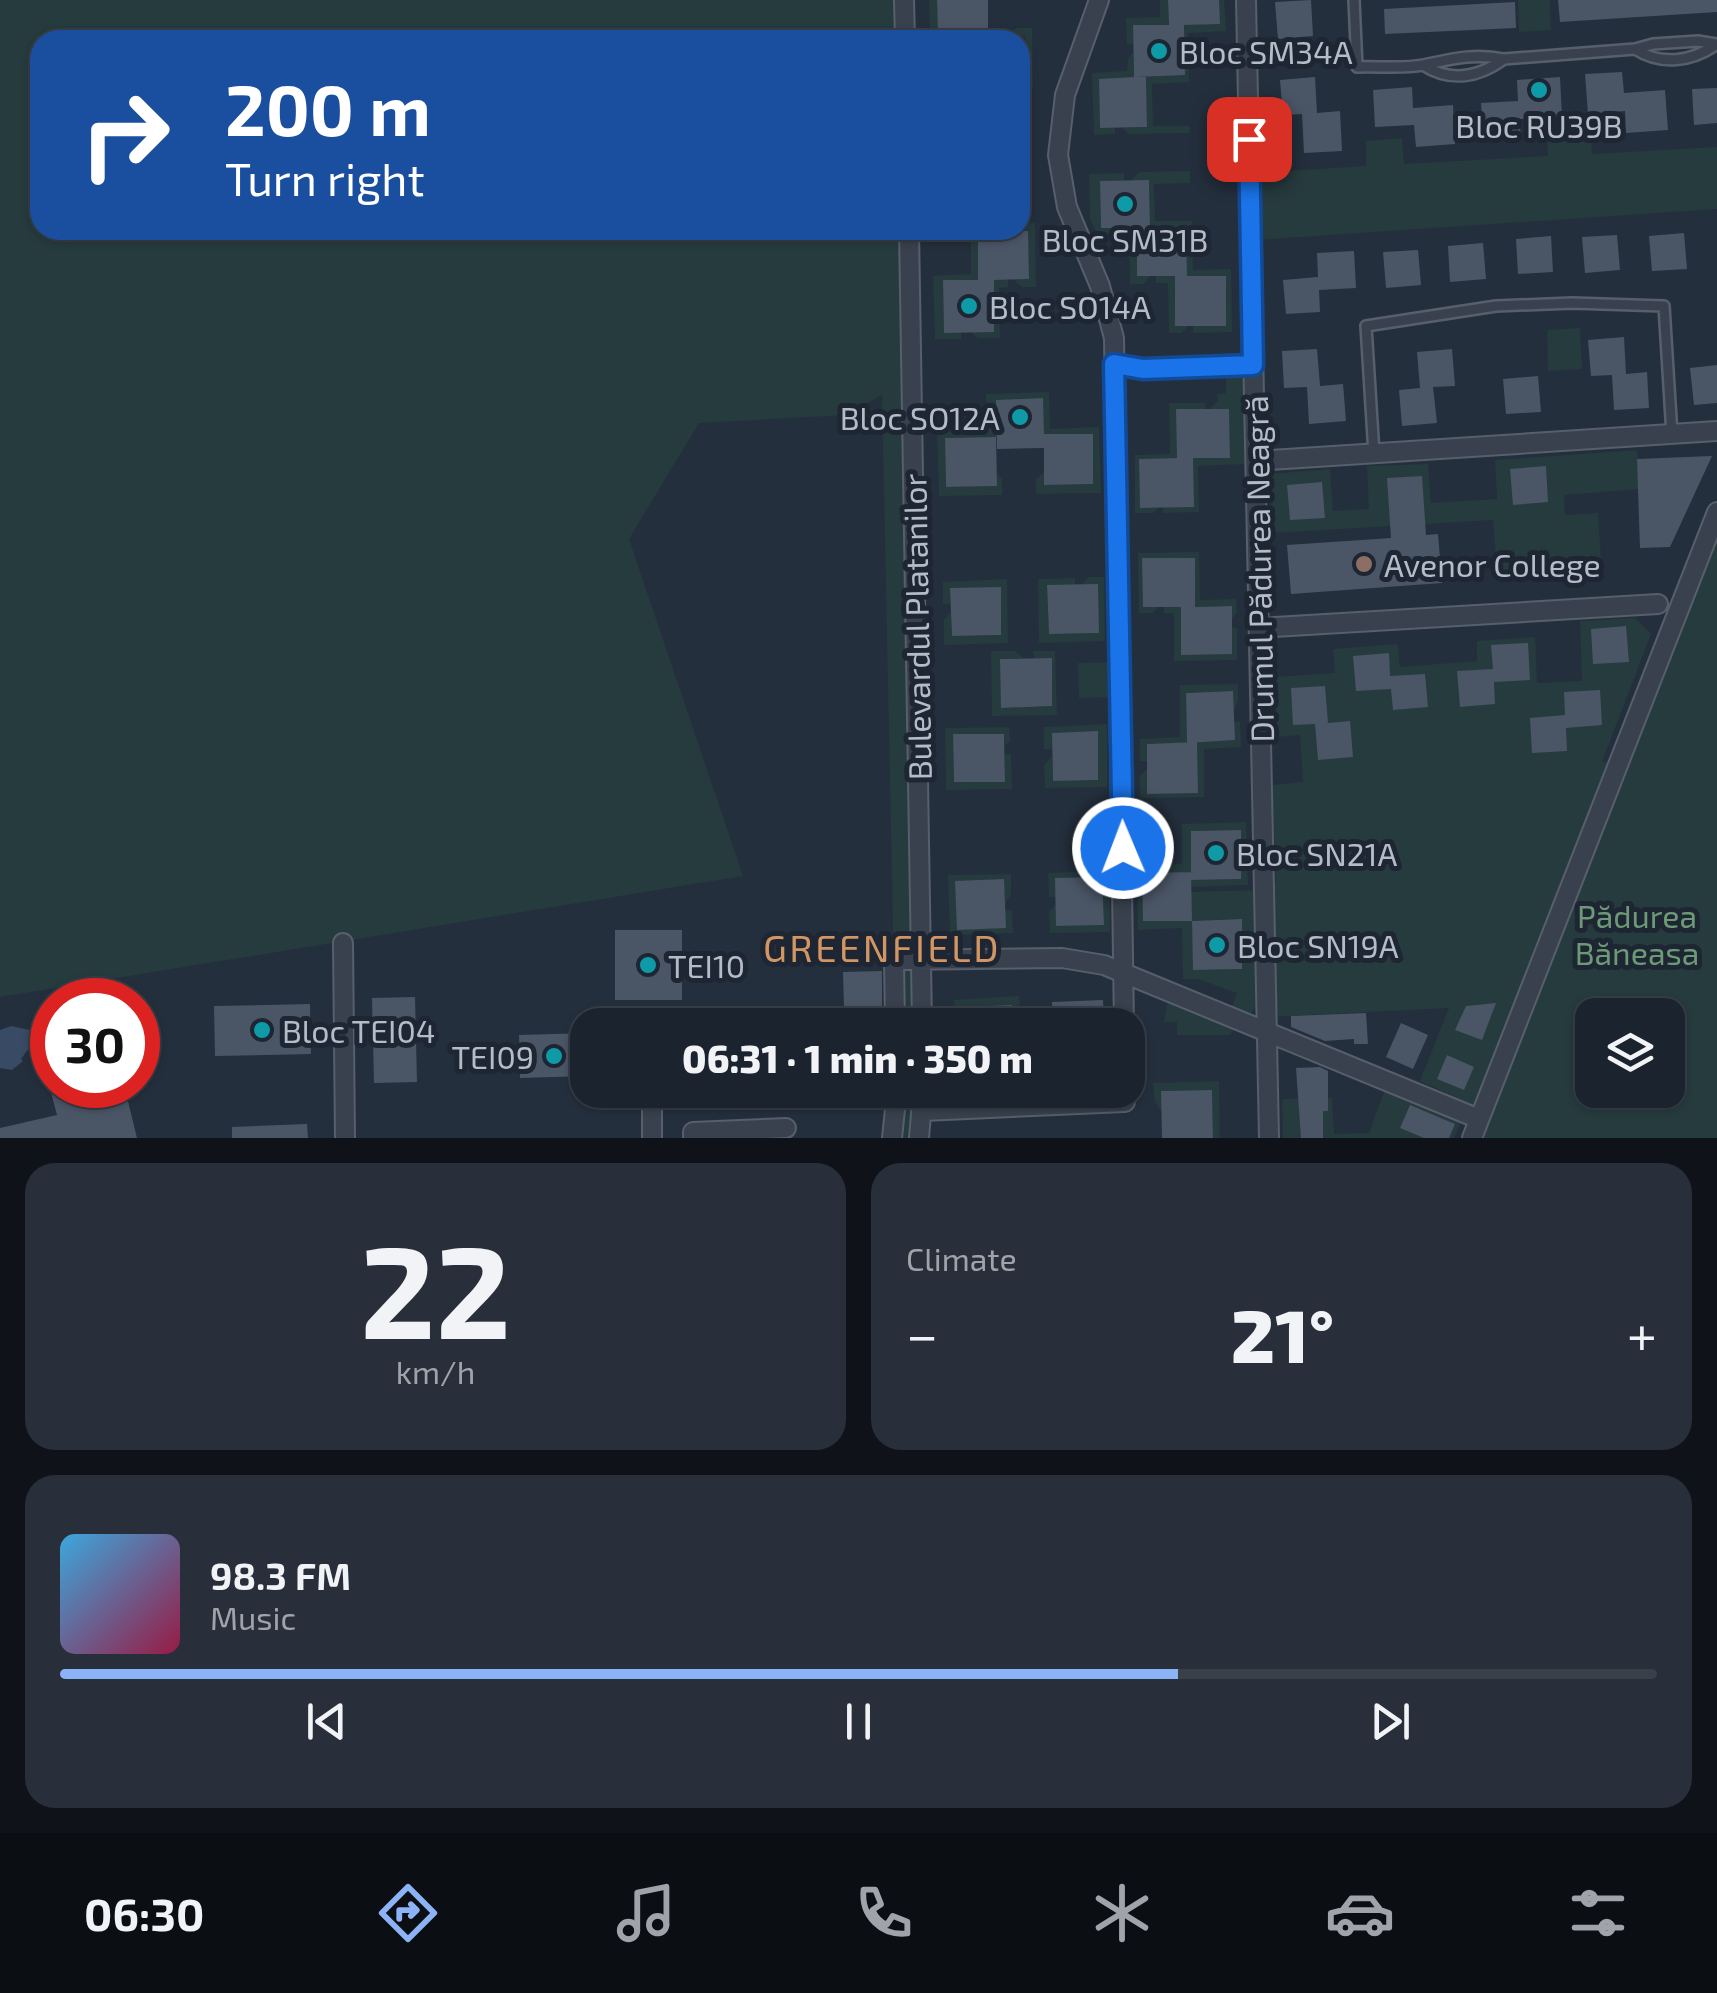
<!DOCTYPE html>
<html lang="en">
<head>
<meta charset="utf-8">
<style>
  body { margin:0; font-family:"Exo 2",sans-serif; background:#282f3a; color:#f1f3f6; height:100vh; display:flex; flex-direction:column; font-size:38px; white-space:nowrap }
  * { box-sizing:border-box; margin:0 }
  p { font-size:32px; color:#a0a4aa }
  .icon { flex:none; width:55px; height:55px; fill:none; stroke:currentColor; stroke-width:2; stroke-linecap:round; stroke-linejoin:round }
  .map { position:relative; height:1138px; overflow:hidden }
  .panel { display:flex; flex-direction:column; gap:25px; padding:25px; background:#0f1319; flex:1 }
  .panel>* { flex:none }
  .hud { position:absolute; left:30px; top:30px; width:1000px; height:210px; border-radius:30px; box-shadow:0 2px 8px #0004,0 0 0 2px #39404a; background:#1a4fa0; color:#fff; overflow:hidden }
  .controls { position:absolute; left:1575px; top:998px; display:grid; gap:20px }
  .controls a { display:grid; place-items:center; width:110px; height:110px; border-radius:20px; background:#1b232e; box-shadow:0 2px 8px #0004,0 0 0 2px #39404a; font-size:50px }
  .speed { position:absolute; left:30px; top:978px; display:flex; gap:20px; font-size:50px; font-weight:700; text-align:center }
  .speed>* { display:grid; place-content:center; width:130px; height:130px; border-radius:50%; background:#1b232e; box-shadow:0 2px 8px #0004,0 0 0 2px #39404a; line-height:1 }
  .speed .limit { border:15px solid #d22; background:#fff; color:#111 }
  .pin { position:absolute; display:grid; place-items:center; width:85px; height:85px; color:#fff; margin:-42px; border-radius:20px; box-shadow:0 5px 15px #0006 }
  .me { position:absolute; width:110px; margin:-55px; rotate:359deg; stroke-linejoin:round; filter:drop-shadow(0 0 8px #0008) }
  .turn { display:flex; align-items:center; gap:35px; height:210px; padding:0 30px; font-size:45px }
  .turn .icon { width:130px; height:130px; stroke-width:2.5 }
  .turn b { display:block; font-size:70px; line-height:85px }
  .big { font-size:75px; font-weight:800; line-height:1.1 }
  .panel .card { flex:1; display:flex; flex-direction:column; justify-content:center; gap:15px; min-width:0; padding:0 35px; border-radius:30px; background:#282f3a }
  .panel .dial { align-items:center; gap:0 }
  .dial b { font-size:130px; line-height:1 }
  .song { display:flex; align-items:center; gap:30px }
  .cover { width:120px; height:120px; border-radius:15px; background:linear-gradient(135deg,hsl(200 70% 55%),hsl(340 70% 35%)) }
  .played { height:10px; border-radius:5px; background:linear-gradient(90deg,#8cb3f5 70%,#39404a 70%) }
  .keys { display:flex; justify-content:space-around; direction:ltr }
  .heat { display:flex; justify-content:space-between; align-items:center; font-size:55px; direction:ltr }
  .panel .tiles { flex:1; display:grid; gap:25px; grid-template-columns:1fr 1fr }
  .card:last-child { grid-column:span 2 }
  .trip { position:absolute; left:570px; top:1008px; width:575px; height:100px; border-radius:30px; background:#1b232e; box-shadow:0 2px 8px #0004,0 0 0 2px #39404a; font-weight:800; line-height:100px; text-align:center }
  .dock { display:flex; height:160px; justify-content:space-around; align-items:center; background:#0b0e12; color:#a0a4aa }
  .dock .icon { width:70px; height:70px }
  .dock .selected { color:#8cb3f5 }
  .dock b { font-size:45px; color:#f1f3f6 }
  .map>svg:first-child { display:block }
</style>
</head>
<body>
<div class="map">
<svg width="1717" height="1138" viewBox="0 0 1717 1138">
  <rect width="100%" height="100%" fill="#242f3d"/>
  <path fill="#263b3e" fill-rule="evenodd" d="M0 0H904L905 40H40V230H909L922 1025H895L882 395 845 415 699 423 629 539 743 876 0 997Z
    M929 0H937L938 36H974V40H930Z
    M1160 0H1168L1169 25H1133V44L1127 45 1126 18 1160 17Z
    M1219 0H1224L1226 31 1188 33 1189 82 1152 84 1153 126H1189L1190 133 1129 134 1122 128 1147 127 1146 77 1185 74 1184 25Z
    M1518 0H1550L1551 30 1519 32Z
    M1016 28H1032L1033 89H1020V84L1026 83 1025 36 1009 35Z
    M1133 52 1134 77 1099 80 1100 128H1115V134L1094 135 1092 73 1127 71 1128 59Z
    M1591 130 1592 154 1717 147V209L1257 240 1256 173 1366 166V141L1402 138 1404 164 1548 156 1547 133Z
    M1190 171V183L1154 184 1155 221H1192L1193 270 1231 269 1232 332 1193 333V326H1226V276H1187L1186 229 1150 228 1149 181H1131L1139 172Z
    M1124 173V181L1100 182 1101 227 1137 228V276H1150L1144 284H1130L1129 235 1099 236 1090 220 1089 174Z
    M1020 223H1035L1036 287H1022L1013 279 1029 278 1027 231 978 232V280L943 281 944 332 961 333V339H935L933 276 971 274V230H1020Z
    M1156 276H1175V326H1188L1182 333H1169L1168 283H1156Z
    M1008 279V287L999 288 1000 338H978L970 332H994V280Z
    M1580 328 1582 369 1548 371 1547 330Z
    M1243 365 1245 464 1198 466 1199 512 1163 513V508L1193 458 1230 457 1229 409H1210L1218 401 1217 394 1226 393V366Z
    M1049 392 1050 429 1099 427 1101 493 1036 494V479L1044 472V485L1093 484V434H1044L1042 398 996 400 997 437 945 438 946 487 997 486V474L1002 478V495L939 496 937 432 987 430 986 394Z
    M1169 403H1205V409L1177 458 1139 459 1140 507 1158 508 1153 513H1135V455L1170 454Z
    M1637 450 1639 489 1564 495 1565 515 1598 513 1602 574 1498 581 1493 520 1273 533 1269 474 1330 469 1333 511 1369 509 1367 466 1428 464 1431 503 1497 499 1495 460Z
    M1717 512V1138H1472L1517 1000 1475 1106 1420 1081 1449 1008 1267 1017 1264 883 1276 882 1272 785 1303 782 1300 735 1277 737 1275 677 1335 673 1333 649 1398 644 1400 667 1477 661V641L1535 637 1537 683 1582 681 1580 621 1635 618 1651 634 1602 762H1618ZM1592 1015H1668V1090H1592Z
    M1199 552 1200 600 1236 599 1237 612 1232 619V606L1195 607V559L1143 607H1158L1152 613H1139L1138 553Z
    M1089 577H1104L1105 641 1039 643 1038 579 1075 578V585L1047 586 1049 634 1098 633 1082 584Z
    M1007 579 1008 643 944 645V620L951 612 952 636 1001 635V588H951L950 604H943V582Z
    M1164 607H1181V654H1231L1232 627 1237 628V660L1174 661V613H1164Z
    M991 651H1015L1024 658 1001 659 1002 708 1052 706V658H1034L1033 651H1055L1057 715 992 716Z
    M1119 662V697L1079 698 1078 663Z
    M1238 684V701L1234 710 1232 691 1186 693 1187 743 1147 744V761H1140V739L1180 737V685Z
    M1240 721 1241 747 1204 749V797L1140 798V776L1147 769 1148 794 1197 792V742L1235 740 1234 722Z
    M1107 724V787L1045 788 1044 766 1052 756 1053 781 1098 780V732L1052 733V749H1044V727Z
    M1009 727 1010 741 1005 745 1004 734 953 735 954 781H1005V754H1011L1012 789 946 790 945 728Z
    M1246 822 1247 851H1241V830L1191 831V872L1143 873V920L1191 892 1256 890 1259 1004 1250 1014 1232 1007 1237 993 1198 979H1183L1182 928 1138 930 1137 865 1182 864V824ZM1241 919 1242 969 1194 970 1192 921Z
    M1241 859 1247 863 1248 885 1191 887V880L1241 879Z
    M1109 870 1110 932 1050 933 1049 912 1056 904 1057 926 1104 924 1056 878V897H1049L1048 873Z
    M1011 874V894L1005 904 1003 879 955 882 1005 910H1012L1013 933 950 935 948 875Z
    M1019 996 1020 1010 1013 1019 1012 1005 961 1007V1025H955L954 1000Z
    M1168 999 1236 1026 1230 1035H1177V1022H1164Z
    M1219 1081 1220 1138H1213L1212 1090 1162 1091V1112L1155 1102 1153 1083Z
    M897 1090H923L919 1138H892Z
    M1385 1090 1461 1121 1454 1138H1283L1282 1099 1332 1098 1334 1134 1369 1133Z"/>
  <path fill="#394a64" d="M47 1023 52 1025V1043L32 1044 21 1059 23 1061 12 1070 0 1068V1030L11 1026 30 1030Z"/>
  <path fill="#4a5566" d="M937 0H988V40H974V36H938Z
    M1168 0H1219L1220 24 1184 25 1185 75 1136 77H1146L1147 127 1100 128 1099 79 1134 77 1133 25H1169Z
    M1311 0 1313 36 1278 39 1275 2Z
    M1558 0H1717V12L1560 22Z
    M1515 2 1516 28 1385 34 1384 9Z
    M1622 72 1624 93 1665 90 1668 130 1626 133 1625 111 1588 114 1585 74Z
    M1315 77 1317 113 1340 111 1342 151 1304 153 1302 114 1283 115 1280 80Z
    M1560 77 1562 117 1519 119 1521 138 1484 140 1481 103 1518 101 1517 80Z
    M1412 87 1413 108 1453 105 1455 144 1416 147 1414 125 1375 127 1373 90Z
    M1717 88V123L1694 125 1692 89Z
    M1149 180 1150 228H1186L1187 276H1226V326H1175V276H1137V228H1101L1100 181Z
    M1028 231 1029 279 994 280V332L944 333 943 280H978V232Z
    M1684 233 1687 269 1652 271 1649 236Z
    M1617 235 1620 270 1585 273 1582 237Z
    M1551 236 1553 272 1518 274 1516 239Z
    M1483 243 1486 279 1450 282 1448 246Z
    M1418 250 1421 285 1386 288 1383 252Z
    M1354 251 1356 288 1319 290 1320 312 1286 314 1283 280 1318 277 1317 253Z
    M1624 337 1626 374 1647 372 1649 408 1614 410 1612 375 1591 376 1588 340Z
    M1317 349 1320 386 1343 384 1346 421 1309 424 1307 387 1284 388 1282 351Z
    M1452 349 1455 386 1433 387 1437 423 1402 426 1399 390 1420 388 1417 352Z
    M1717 365V403L1694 405 1690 368Z
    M1538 376 1541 412 1506 414 1503 379Z
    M1043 398 1044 434H1093V484L1044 485V448L997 449 996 400Z
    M1176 409H1229L1230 458H1193L1194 507 1140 508 1139 459 1177 458Z
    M996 437 997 486 946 487 945 438Z
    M1712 456 1670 547 1640 548 1637 459Z
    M1546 466 1548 502 1513 505 1510 469Z
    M1422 476 1426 535 1438 534 1442 583 1291 594 1287 545 1391 538 1387 478Z
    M1322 482 1325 518 1290 520 1287 485Z
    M1142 558H1195V607L1232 606V654L1181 655V607H1143Z
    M1098 584 1099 633 1049 634 1047 585Z
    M1001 587V635L952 636 950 588Z
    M1626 626 1629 662 1593 664 1591 629Z
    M1528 643 1530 680 1494 682 1495 704 1460 707 1457 671 1493 669 1491 645Z
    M1389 653 1390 676 1425 674 1428 707 1393 710 1391 689 1356 691 1353 656Z
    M1052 658V706L1001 708 1000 659Z
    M1325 686 1328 723 1350 721 1353 757 1318 760 1315 724 1293 725 1291 688Z
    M1600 690 1602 725 1566 728 1567 751 1532 753 1530 718 1565 715 1564 692Z
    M1233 691 1235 740 1187 743 1186 693Z
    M1098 731V780L1053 781 1052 733Z
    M953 734H1004L1005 782H954Z
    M1197 742 1198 793 1147 794V744Z
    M1241 830V879L1191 880V831Z
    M1191 872 1192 921H1143L1142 873Z
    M1102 877 1104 925 1056 926 1055 878Z
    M1004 879 1006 928 957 930 955 881Z
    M1242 919V969L1193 970 1192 921Z
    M615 930H682V1000H615Z
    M882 971V1007L844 1008 843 972Z
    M415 997 417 1082 374 1083 372 998Z
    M1103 1000 1104 1025H1053L1052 1002Z
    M1496 1003 1482 1040 1455 1030 1466 1006Z
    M310 1004 311 1054 215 1056 214 1006Z
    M1012 1005 1013 1025H961V1007Z
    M1366 1013 1368 1044H1354V1039L1325 1041 1291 1027V1016Z
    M1401 1023 1428 1035 1413 1069 1386 1057Z
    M588 1033V1076L520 1078 519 1035Z
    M1447 1055 1474 1067 1464 1090 1437 1079Z
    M1320 1067 1328 1071V1111H1323V1138H1301L1296 1068Z
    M49 1085H124L137 1138H0V1128L57 1115Z
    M1212 1090 1213 1138H1162L1161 1091Z
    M1410 1105 1455 1124 1449 1138H1424L1400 1128Z
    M307 1124 308 1138H232V1127Z"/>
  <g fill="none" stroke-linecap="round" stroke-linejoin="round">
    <g stroke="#565f6b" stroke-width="14">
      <path id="lane" d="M1354 0 1357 67C1378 66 1403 69 1423 65 1452 59 1474 53 1504 59 1479 77 1451 83 1423 65
        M1698 41 1717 44C1692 62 1661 66 1635 49L1653 44Z
        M1504 59 1635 49
        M1374 454 1366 326 1496 306 1572 303 1664 306 1672 435"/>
    </g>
    <g stroke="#565f6b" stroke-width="22">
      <path id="street" d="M904 0 905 40
        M1099 0 1065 95 1058 155 1067 207 1100 286 1114 338 1124 1025
        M1246 0 1269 1138
        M909 230 922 1025
        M1115 364 1143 369 1253 365
        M1256 461 1717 431
        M1259 628 1658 604
        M343 943 345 1138
        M895 1025 894 960 1062 958 1104 965 1479 1119
        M652 1111V1138
        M923 1111 1125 1102V1090
        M693 1138V1132L786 1128
        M892 1138 897 1090
        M919 1138 923 1090
        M1472 1138 1717 512"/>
    </g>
    <use href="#lane" stroke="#38414d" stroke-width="9"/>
    <use href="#street" stroke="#38414d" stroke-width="18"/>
  </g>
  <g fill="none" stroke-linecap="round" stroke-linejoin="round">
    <g stroke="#114b97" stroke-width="25">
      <path id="route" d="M1123 848 1114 364 1143 369 1253 365 1249 139"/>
    </g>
    <use href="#route" stroke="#1a73e8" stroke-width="18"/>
  </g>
  <g fill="#0f9aa8" stroke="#1d2632" stroke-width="4">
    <circle cx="1159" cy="51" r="10"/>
    <circle cx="1539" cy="90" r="10"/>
    <circle cx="1125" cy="204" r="10"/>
    <circle cx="969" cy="306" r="10"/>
    <circle cx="1020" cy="417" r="10"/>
    <circle cx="1216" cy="853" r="10"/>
    <circle cx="1217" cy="945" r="10"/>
    <circle cx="648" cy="965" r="10"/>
    <circle cx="262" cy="1030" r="10"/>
    <circle cx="554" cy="1056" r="10"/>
  </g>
  <circle fill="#8d6e63" stroke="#1d2632" stroke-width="4" cx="1364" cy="564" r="10"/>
  <g text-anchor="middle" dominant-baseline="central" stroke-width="10" stroke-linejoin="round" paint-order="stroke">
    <g font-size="32" fill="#b4bcc8" stroke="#1d2632" text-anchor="start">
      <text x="1179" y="51">Bloc SM34A</text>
      <text x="1539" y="125" text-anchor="middle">Bloc RU39B</text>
      <text x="1125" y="239" text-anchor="middle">Bloc SM31B</text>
      <text x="989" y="306">Bloc SO14A</text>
      <text x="1000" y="417" text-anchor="end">Bloc SO12A</text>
      <text x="1384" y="564">Avenor College</text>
      <text x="1236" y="853">Bloc SN21A</text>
      <text x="1237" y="945">Bloc SN19A</text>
      <text x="668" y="965">TEI10</text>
      <text x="282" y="1030">Bloc TEI04</text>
      <text x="534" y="1056" text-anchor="end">TEI09</text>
    </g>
    <g font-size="32" fill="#b4bcc8" stroke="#1d2632">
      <text transform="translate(1258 569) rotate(-91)">Drumul Pădurea Neagră</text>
      <text transform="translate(916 627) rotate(-91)">Bulevardul Platanilor</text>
    </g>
    <g font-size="32" fill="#6c9976" stroke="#1d2632">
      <text x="1637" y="915">Pădurea<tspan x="1637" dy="37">Băneasa</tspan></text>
    </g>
    <g font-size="38" letter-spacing="2.5" fill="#d29665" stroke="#1d2632">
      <text x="882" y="947">GREENFIELD</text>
    </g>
  </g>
</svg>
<div class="controls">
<a><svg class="icon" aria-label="layers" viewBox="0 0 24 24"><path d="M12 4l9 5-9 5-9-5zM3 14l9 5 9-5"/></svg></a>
</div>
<div class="speed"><div class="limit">30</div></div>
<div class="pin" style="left:1249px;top:139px;background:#d93025"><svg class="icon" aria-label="arrive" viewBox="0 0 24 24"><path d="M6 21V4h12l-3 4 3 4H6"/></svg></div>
<svg class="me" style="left:1123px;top:848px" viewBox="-20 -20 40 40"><circle r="17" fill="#1a73e8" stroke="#fff" stroke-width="3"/><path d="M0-11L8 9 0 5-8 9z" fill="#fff"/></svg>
<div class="trip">06:31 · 1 min · 350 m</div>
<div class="hud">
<div class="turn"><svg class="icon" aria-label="right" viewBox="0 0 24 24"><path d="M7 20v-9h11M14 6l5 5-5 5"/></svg><div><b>200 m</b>Turn right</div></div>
</div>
</div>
<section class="panel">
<div class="tiles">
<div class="card dial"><b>22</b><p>km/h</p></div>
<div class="card"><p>Climate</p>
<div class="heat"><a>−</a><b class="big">21°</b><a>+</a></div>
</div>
<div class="card">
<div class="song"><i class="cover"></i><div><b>98.3 FM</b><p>Music</p></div></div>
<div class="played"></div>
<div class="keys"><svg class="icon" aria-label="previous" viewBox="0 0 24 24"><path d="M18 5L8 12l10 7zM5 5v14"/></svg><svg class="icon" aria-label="pause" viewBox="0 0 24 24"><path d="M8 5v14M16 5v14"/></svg><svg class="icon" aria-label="next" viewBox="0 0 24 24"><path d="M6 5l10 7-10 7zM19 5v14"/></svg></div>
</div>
</div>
</section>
<nav class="dock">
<b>06:30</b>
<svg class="icon selected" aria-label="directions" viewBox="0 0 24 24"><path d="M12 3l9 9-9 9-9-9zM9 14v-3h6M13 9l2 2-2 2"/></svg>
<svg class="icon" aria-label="music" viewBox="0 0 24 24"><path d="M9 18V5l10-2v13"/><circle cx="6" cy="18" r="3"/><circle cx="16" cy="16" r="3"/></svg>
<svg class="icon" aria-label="phone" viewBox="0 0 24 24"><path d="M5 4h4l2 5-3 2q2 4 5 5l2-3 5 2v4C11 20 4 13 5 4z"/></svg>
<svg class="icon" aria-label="climate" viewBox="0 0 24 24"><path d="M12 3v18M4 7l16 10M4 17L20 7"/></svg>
<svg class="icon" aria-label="car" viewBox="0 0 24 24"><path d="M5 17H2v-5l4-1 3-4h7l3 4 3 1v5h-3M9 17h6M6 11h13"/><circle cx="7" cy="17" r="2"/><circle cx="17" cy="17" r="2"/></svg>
<svg class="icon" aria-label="filters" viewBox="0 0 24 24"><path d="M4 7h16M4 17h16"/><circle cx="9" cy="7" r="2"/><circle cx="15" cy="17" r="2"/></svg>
</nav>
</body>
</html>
